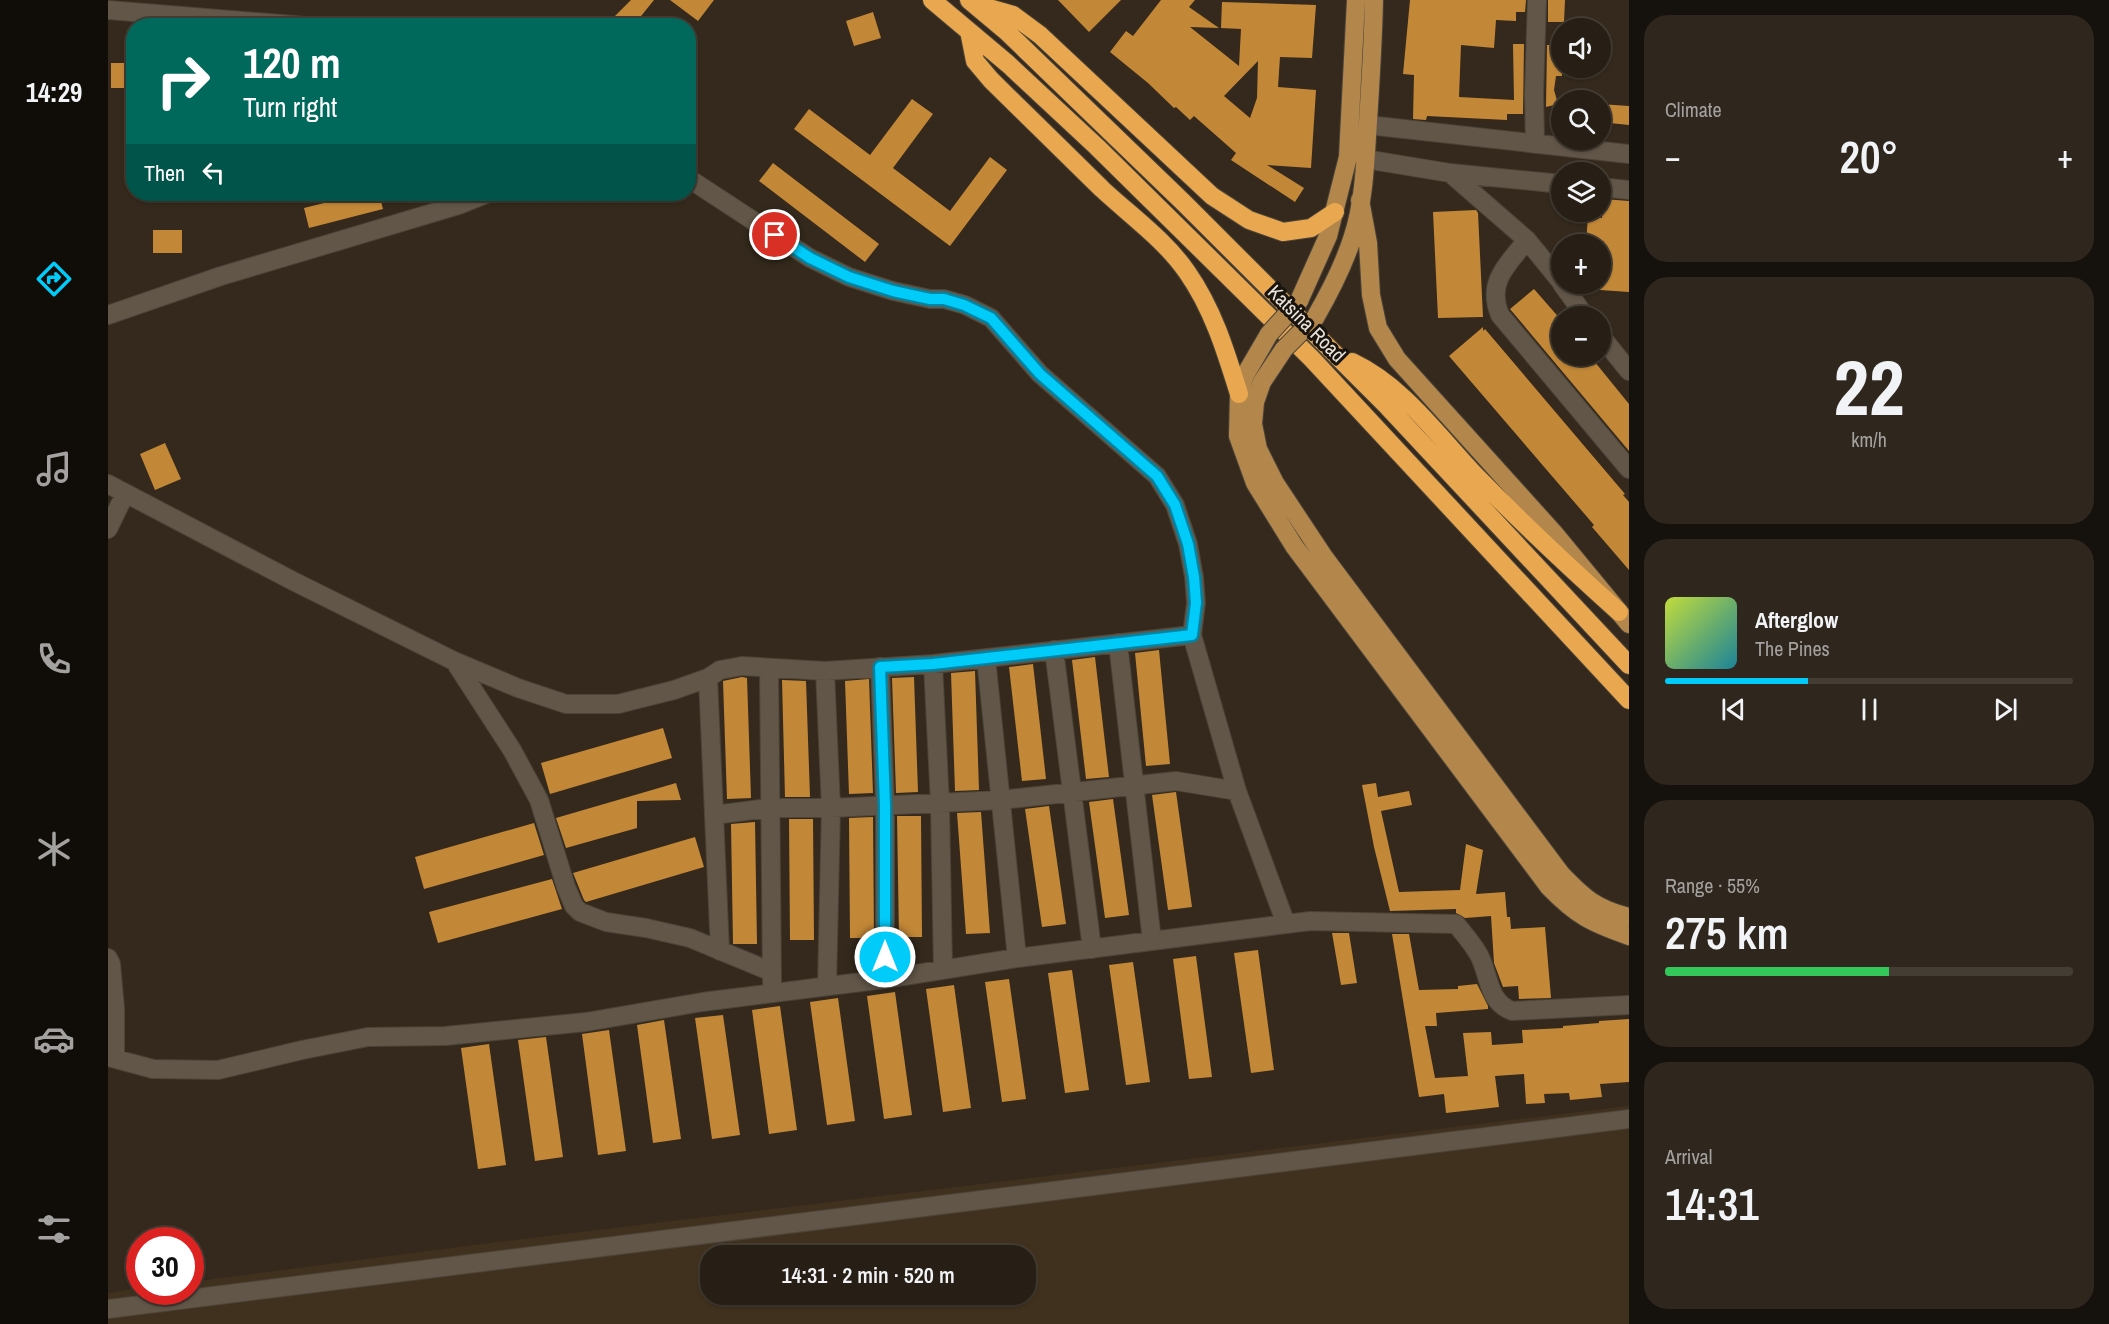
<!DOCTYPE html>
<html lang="en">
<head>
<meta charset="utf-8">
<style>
  body { margin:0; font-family:"Archivo Narrow",sans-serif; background:#2f271e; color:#f1f3f6; height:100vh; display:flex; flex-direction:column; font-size:22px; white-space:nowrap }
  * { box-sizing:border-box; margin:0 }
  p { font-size:20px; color:#a4a2a0 }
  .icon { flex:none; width:33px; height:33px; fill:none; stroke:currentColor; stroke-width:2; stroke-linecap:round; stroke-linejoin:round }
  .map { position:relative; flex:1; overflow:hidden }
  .sheet { display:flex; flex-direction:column; gap:15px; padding:15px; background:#15110c; width:480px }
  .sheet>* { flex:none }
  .top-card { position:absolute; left:18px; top:18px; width:570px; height:183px; border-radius:24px; box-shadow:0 2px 4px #0004,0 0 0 2px #433d34; background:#00695c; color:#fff; overflow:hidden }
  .tools { position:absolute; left:1443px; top:18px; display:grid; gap:12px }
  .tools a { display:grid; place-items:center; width:60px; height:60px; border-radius:50%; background:#271f15; box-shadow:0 2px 4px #0004,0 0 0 2px #433d34; font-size:30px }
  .speed { position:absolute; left:18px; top:1227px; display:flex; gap:12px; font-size:30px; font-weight:700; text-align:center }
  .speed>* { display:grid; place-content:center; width:78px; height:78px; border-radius:50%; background:#271f15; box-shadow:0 2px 4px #0004,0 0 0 2px #433d34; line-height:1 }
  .speed .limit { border:9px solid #d22; background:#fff; color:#111 }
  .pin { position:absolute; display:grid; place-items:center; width:51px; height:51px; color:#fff; margin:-26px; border:3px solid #fff; border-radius:50%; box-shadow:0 2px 6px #0007 }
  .me { position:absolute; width:66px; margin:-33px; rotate:0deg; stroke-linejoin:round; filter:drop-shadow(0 0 4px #0008) }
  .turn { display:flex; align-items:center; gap:21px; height:126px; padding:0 18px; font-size:27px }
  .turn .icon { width:78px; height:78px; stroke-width:2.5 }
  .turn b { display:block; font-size:42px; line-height:51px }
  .then { display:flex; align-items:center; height:57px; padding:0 18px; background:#0003; gap:12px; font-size:22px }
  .big { font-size:45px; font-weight:600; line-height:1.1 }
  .sheet .tile { flex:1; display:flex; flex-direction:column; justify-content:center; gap:9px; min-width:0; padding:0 21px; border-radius:24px; background:#2f271e }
  .sheet .dial { align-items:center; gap:0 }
  .dial b { font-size:78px; line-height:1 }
  .song { display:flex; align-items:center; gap:18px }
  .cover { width:72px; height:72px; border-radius:9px; background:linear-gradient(135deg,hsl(70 70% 55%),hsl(190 70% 35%)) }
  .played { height:6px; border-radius:3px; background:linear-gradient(90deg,#00cbf9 35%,#433d34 35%) }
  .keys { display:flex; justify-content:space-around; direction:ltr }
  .heat { display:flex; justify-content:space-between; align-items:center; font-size:33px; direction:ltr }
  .charge { height:9px; border-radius:4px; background:linear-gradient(90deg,#34c759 55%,#433d34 0) }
  .trip { position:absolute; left:592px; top:1245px; width:336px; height:60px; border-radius:24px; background:#271f15; box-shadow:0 2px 4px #0004,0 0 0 2px #433d34; font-weight:600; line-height:60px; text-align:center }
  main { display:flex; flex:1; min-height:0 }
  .menu { display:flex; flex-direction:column; width:108px; justify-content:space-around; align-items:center; background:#100c08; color:#a4a2a0 }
  .menu .icon { width:42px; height:42px }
  .menu .selected { color:#00cbf9 }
  .menu b { font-size:27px; color:#f1f3f6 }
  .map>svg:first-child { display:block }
</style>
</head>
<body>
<main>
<nav class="menu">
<b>14:29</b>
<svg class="icon selected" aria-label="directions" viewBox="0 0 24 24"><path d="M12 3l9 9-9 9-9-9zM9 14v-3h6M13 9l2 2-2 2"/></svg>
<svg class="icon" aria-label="music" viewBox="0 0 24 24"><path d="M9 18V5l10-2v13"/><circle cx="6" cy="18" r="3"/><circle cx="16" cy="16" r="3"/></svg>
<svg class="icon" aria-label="phone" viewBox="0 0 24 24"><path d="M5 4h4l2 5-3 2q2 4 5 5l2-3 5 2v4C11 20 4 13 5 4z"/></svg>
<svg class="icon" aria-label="climate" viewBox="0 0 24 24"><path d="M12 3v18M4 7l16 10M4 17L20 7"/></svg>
<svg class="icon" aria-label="car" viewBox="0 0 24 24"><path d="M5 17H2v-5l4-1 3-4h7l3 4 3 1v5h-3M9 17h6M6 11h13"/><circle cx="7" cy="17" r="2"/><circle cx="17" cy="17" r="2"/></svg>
<svg class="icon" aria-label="filters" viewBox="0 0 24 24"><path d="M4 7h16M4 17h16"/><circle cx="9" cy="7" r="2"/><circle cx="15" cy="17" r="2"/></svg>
</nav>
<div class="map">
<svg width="1521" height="1324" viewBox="0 0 1521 1324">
  <rect width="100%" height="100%" fill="#34291c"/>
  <path fill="#40311e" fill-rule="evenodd" d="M1521 1106V1324H0V1293L31 1288 32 1292H82L83 1282 389 1242ZM603 1256H918V1294H603Z"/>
  <path fill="#c38837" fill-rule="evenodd" d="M523 0H546L525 26H497Z
    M562 0H606L590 21Z
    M950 0H1013L981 32Z
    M1053 0H1087L1081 7 1111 28 1082 27 1131 66 1133 29 1113 28 1114 2 1208 5 1204 58 1172 57 1170 87 1208 90 1203 168 1159 165 1196 188 1187 202 1123 160 1128 153 1086 116 1082 120 1068 107 1066 108 1040 83 1002 52 1018 31 1025 36ZM1150 61 1149 98 1142 118 1116 96Z
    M1302 0H1418L1417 12H1408V21L1388 20 1386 48 1353 45 1351 97 1406 100 1405 44H1416L1415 114H1399V120L1319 116 1318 120 1305 119 1306 75 1295 74Z
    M1440 0H1457L1456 22H1440Z
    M765 12 773 38 746 46 738 21Z
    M1439 45H1454V76H1448L1446 90 1450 104 1438 107Z
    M3 63H26V88H3Z
    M804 99 825 114 785 168 842 211 882 157 899 170 842 246 686 129 701 109 762 155Z
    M1492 104 1521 106V125L1492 122Z
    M665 163 771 244 757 262 651 181Z
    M252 194H271L275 209 201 228 196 208Z
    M1495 199 1521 201V292L1492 290V244H1478L1480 216 1494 218Z
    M1368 210 1370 213 1375 317 1330 318 1325 212Z
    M45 230H74V253H45Z
    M1426 289 1454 321V356H1482L1521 404V451L1402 309Z
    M1375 327V331L1377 329 1517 494 1515 495 1521 502V570L1484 527 1486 525 1341 356Z
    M57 443 73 479 47 490 32 454Z
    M1051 650 1062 764 1038 766 1027 653Z
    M987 657 1001 777 978 779 964 660Z
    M925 664 938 779 914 781 901 667Z
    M867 671 871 790 847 791 843 673Z
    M634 677 639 678 643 798 619 799 615 681Z
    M806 677 810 792 788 793 784 678Z
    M761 679 765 793 741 794 737 681Z
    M674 680 698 681 702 797H677Z
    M555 728 564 758 442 794 433 763Z
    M568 783 573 800 529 801V828L458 848 448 818Z
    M1268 783 1270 797 1301 791 1304 805 1273 811 1291 892 1352 890 1358 844 1375 850 1368 894 1397 892 1399 917H1402L1403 929 1437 927 1443 998 1411 999 1410 986 1395 987 1386 963 1383 916 1357 918 1348 913V909L1282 911 1266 847 1254 785Z
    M1068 792 1084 907 1060 910 1044 795Z
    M1005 799 1021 915 997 918 981 802Z
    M941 806 958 924 934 927 917 809Z
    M873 812 882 933 858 934 849 813Z
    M789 816H813L814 937H791Z
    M765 817 766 938H742L741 818Z
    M681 819H705L706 940H682Z
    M647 822 649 944H625L623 824Z
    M426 823 436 855 316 889 307 857Z
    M587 837 596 867 478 902 476 900 465 873Z
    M444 879 454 909 330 943 321 912Z
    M1224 933H1241L1249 983 1233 985Z
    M1284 934H1301L1311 990 1350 989V986L1369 984 1380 1006V1009L1328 1013 1329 1026H1317L1327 1078 1360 1076 1355 1033 1383 1032 1384 1045 1415 1043 1414 1030 1455 1028V1026L1491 1023V1021L1521 1019V1082L1492 1084 1494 1097 1462 1100 1461 1093 1436 1094 1437 1103 1418 1104 1416 1074 1387 1076 1391 1107 1338 1113 1336 1094 1311 1097Z
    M1150 950 1166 1070 1143 1073 1126 953Z
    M1088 956 1104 1077 1081 1079 1065 959Z
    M1025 962 1042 1082 1018 1085 1001 965Z
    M964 970 981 1090 957 1093 940 973Z
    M901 979 918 1099 894 1102 877 982Z
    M846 985 863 1108 835 1112 818 989Z
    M787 992 804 1115 776 1119 759 996Z
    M730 998 747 1121 719 1125 702 1002Z
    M672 1006 689 1130 661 1134 644 1010Z
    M615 1015 632 1135 604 1139 587 1018Z
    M556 1020 573 1139 545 1143 529 1025Z
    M501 1030 518 1151 490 1155 474 1034Z
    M438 1037 455 1157 427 1161 410 1040Z
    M381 1044 398 1165 370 1169 353 1048Z"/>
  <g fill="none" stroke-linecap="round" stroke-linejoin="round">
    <g stroke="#4c4439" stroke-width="20">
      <path id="minor" d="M0 10 197 26
        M1260 125 1521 154
        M1427 144 1426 94 1429 0
        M1257 159 1342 173 1454 184
        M1342 173 1419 240 1454 283
        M580 178 702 258 741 277 785 291 822 299H836L857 305 883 318 932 374 1049 476 1067 505 1080 544 1086 577 1088 603 1084 635 1129 791 1178 924
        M1492 187 1521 190
        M1419 240C1400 264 1378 282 1392 315L1521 469
        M1454 284 1477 316
        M0 315 113 276 351 205 378 194
        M1492 335 1521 371
        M0 484 185 581 346 661 410 688 458 704H510L566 690 600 678 612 670 634 666 717 671 825 664 1084 635
        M0 529 17 494
        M1010 643 1044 941
        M946 650 984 949
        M878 658 909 958
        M347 662 404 750 431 800 458 887 466 906 472 912 498 922 538 928 582 938 664 972
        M825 664 832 804 835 970
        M772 667 777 805V979
        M661 668 664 982
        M717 671 723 808 719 986
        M600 678 612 951
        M606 815 661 808H723L893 800 1068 781 1129 791
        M0 958 3 964 7 1009V1058
        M0 1057 45 1069 110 1070 194 1050 260 1037 337 1036 478 1022 594 1002 777 979 909 958 1202 921 1348 924C1356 934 1365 944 1371 955 1382 976 1379 1001 1404 1011L1521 1005
        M0 1309 1521 1119"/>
    </g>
    <g stroke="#4c4439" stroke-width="20">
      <path id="major" d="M1252 200 1260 243 1263 295 1270 328 1289 359 1446 533 1521 624
        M1191 301 1220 236 1240 157 1248 0
        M1207 318C1222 292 1236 265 1245 236 1255 205 1257 169 1259 137 1262 91 1265 46 1266 0
        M1161 334 1137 375 1131 394 1130 436 1147 483 1186 546 1441 887C1469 916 1484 923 1521 936
        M1176 349 1154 382 1147 402 1145 424 1150 449 1167 483 1216 557 1453 874C1476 898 1488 909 1521 917"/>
    </g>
    <g stroke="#4c4439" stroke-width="20">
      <path id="highway" d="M824 0 900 64 989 147 1204 359 1521 700
        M861 0 898 31 1075 202 1280 407 1521 665
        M874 6 905 15 932 35 1104 196 1141 220 1175 232 1203 228 1227 212
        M861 31 867 61 883 80C920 116 957 153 994 189 1023 216 1057 240 1079 272 1105 309 1118 352 1131 394
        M1244 362C1295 386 1330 436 1368 476 1414 523 1462 568 1511 612"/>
    </g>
    <use href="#minor" stroke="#625648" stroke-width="18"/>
    <use href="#major" stroke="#b3874c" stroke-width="18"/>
    <use href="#highway" stroke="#e9a84f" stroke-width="18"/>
    <g stroke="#4c4439" stroke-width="20" stroke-linecap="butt">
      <path id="major-bridge" d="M1161 334 1191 301
        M1176 349 1207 318"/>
    </g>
    <use href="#major-bridge" stroke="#b3874c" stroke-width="18"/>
  </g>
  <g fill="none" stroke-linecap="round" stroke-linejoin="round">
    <g stroke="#0084a2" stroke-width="15">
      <path id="route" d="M667 235 702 258 741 277 785 291 822 299H836L856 305 883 318 932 374 1049 476 1067 505 1080 544 1086 577 1088 603 1084 635 825 664 772 667 777 805V957"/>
    </g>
    <use href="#route" stroke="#00cbf9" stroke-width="10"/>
  </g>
  <g text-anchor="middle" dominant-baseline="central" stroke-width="6" stroke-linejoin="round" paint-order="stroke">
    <g font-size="20" fill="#e9e2da" stroke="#18130d">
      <text transform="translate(1199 323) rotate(45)">Katsina Road</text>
    </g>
  </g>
</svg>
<div class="tools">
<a><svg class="icon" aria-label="sound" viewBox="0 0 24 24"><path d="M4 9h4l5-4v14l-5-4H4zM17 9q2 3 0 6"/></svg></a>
<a><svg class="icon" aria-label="search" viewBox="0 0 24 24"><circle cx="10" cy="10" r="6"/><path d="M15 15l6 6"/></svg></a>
<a><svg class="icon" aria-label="layers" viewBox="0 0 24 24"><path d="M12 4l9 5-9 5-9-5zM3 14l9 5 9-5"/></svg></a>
<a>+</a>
<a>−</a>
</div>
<div class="speed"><div class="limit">30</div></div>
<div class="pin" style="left:667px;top:235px;background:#d93025"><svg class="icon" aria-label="arrive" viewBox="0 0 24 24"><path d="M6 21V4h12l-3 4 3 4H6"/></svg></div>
<svg class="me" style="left:777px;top:957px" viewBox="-20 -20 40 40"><circle r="17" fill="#00cbf9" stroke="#fff" stroke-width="3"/><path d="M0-11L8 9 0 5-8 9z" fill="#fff"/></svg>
<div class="trip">14:31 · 2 min · 520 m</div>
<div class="top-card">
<div class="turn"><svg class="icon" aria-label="right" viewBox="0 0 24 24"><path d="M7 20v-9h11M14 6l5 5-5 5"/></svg><div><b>120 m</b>Turn right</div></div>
<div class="then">Then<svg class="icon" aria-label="left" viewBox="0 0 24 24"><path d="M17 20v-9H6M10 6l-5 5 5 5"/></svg></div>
</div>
</div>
<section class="sheet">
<div class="tile"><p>Climate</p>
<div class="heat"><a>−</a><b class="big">20°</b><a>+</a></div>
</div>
<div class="tile dial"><b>22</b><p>km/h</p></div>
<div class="tile">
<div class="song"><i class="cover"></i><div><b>Afterglow</b><p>The Pines</p></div></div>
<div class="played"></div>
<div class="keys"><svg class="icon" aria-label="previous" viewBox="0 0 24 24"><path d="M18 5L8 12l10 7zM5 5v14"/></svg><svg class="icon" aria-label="pause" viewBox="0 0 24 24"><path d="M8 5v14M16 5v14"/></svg><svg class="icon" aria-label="next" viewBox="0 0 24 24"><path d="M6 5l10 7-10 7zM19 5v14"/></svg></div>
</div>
<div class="tile"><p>Range · 55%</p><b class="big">275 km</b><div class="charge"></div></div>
<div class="tile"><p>Arrival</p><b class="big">14:31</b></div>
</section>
</main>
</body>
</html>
